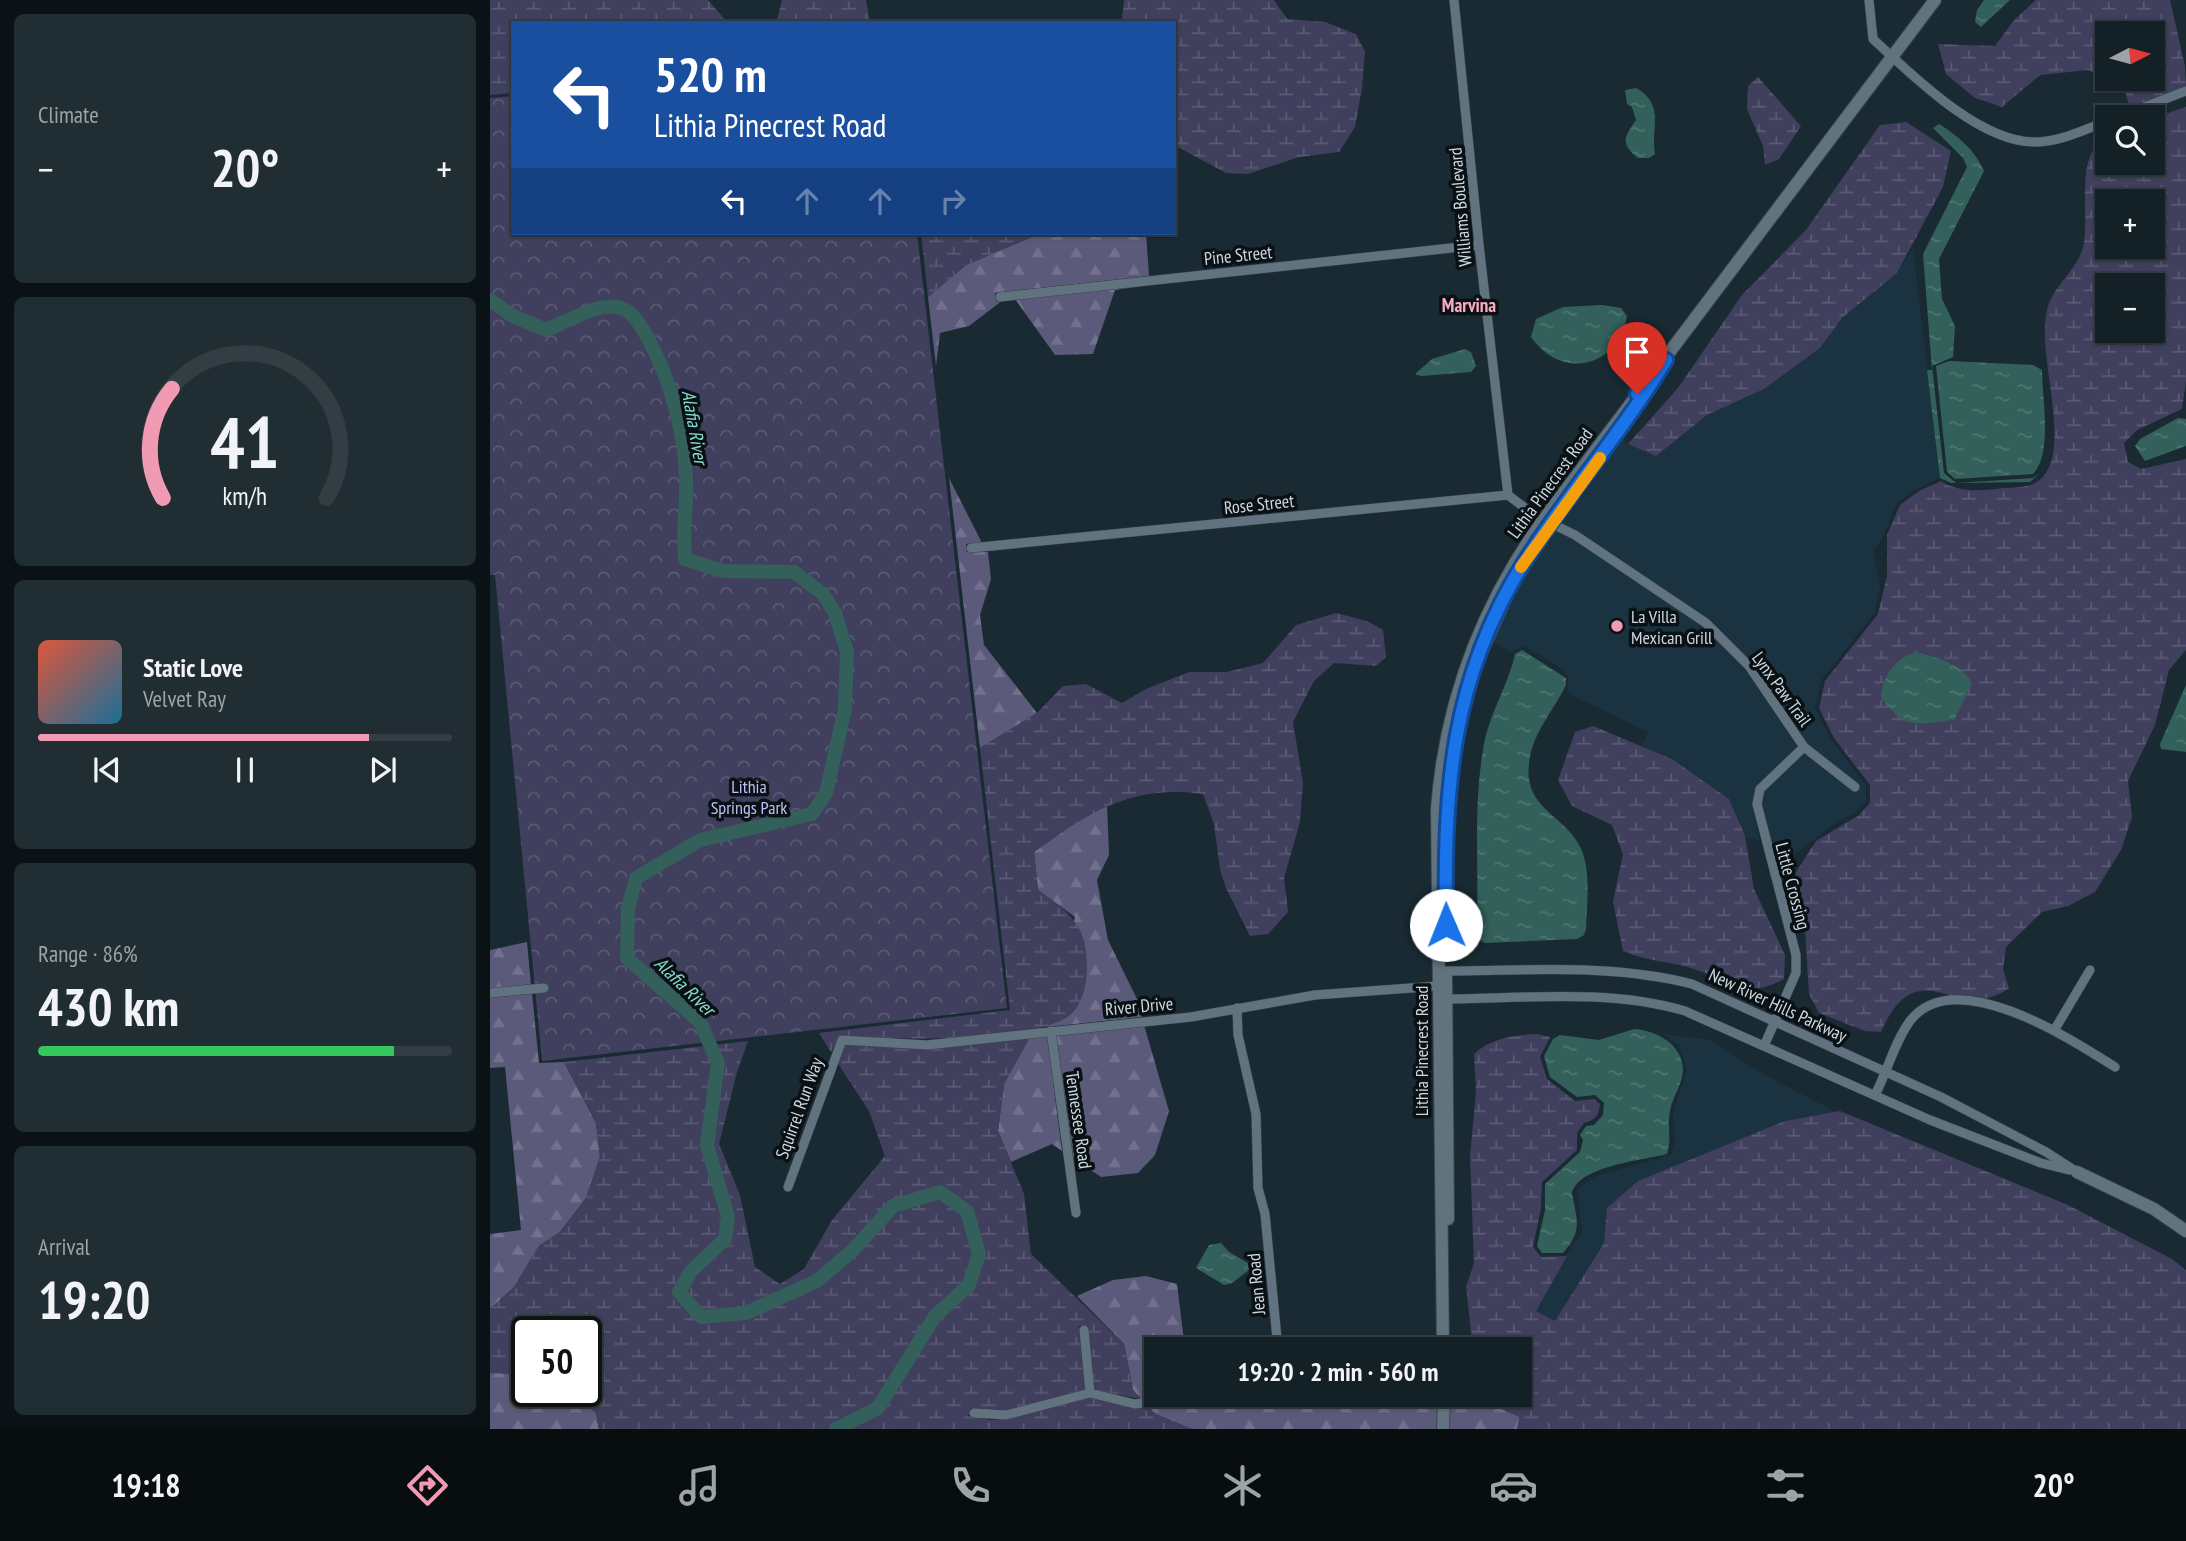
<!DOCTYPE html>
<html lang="en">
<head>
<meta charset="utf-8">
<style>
  body { margin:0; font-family:"PT Sans Narrow",sans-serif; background:#202d32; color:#f1f3f6; height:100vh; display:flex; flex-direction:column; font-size:26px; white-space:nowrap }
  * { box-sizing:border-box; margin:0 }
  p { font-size:23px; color:#9da3a7 }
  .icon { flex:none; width:38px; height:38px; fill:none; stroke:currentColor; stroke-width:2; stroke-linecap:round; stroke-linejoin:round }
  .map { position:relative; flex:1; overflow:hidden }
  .side { display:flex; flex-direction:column; gap:14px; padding:14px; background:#0a1215; width:490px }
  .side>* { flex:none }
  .hud { position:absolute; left:21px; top:21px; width:665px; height:214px; border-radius:0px; box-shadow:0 2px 5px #0004,0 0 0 2px #323e43; background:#1a4fa0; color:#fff; overflow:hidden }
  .needle { width:46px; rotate:84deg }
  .buttons { position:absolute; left:1605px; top:21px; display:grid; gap:14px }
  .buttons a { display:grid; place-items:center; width:70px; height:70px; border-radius:0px; background:#132026; box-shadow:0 2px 5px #0004,0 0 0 2px #323e43; font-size:35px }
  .speed { position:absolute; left:21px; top:1316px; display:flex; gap:14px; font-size:35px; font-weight:700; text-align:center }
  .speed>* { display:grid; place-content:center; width:91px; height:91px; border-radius:50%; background:#132026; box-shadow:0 2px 5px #0004,0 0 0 2px #323e43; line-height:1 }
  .speed .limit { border:4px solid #111; border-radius:10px; background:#fff; color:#111 }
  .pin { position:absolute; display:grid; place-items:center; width:60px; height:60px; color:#fff; margin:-72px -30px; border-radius:50% 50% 50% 0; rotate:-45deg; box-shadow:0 0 7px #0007 }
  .pin .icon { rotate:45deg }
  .me { position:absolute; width:77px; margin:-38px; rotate:359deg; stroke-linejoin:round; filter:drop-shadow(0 0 5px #0008) }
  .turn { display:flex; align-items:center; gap:24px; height:147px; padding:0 28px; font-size:32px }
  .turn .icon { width:91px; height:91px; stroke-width:2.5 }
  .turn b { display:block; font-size:49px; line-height:60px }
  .lanes { display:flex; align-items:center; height:66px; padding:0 28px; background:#0003; justify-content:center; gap:35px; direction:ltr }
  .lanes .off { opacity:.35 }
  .big { font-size:52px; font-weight:800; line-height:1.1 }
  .side .tile { flex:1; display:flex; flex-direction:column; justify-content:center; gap:10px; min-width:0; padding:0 24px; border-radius:10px; background:#202d32 }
  .side .dial { align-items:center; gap:0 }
  .dial svg { height:182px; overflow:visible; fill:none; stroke:#323e43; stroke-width:7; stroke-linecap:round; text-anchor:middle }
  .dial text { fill:#f1f3f6; stroke:none }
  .song { display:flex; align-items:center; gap:21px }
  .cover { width:84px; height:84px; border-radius:10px; background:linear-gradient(135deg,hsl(10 70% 55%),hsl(200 70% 35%)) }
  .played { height:7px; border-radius:4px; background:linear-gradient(90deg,#f19ab4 80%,#323e43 80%) }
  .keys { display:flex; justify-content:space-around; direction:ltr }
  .heat { display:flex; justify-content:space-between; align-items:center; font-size:38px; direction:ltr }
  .charge { height:10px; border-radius:5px; background:linear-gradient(90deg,#34c759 86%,#323e43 0) }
  .trip { position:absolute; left:654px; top:1337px; width:388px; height:70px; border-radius:0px; background:#132026; box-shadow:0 2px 5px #0004,0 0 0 2px #323e43; font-weight:800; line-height:70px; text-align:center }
  .tabs { display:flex; height:112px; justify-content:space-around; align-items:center; background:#080d0f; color:#9da3a7 }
  .tabs .icon { width:49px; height:49px }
  .tabs .current { color:#f19ab4 }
  .tabs b { font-size:32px; color:#f1f3f6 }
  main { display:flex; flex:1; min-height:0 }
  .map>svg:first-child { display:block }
</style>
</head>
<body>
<main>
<section class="side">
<div class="tile"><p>Climate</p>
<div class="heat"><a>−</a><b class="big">20°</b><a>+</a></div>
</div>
<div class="tile dial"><svg viewBox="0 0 100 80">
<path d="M14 69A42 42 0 1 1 86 69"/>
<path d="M14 69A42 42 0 0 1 18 21" stroke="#f19ab4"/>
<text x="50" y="56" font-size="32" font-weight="700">41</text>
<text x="50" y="72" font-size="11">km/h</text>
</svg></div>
<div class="tile">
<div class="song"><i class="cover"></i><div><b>Static Love</b><p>Velvet Ray</p></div></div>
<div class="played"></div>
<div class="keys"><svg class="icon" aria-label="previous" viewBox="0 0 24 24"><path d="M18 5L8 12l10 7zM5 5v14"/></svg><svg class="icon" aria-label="pause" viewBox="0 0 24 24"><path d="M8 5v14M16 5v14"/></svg><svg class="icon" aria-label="next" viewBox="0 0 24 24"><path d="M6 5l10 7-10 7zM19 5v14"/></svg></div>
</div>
<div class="tile"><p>Range · 86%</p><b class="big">430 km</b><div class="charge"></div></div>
<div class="tile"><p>Arrival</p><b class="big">19:20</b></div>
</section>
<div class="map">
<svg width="1696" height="1429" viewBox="0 0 1696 1429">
  <defs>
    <pattern id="forest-firs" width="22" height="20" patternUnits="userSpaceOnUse" patternTransform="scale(1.75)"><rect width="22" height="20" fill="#5b5a7a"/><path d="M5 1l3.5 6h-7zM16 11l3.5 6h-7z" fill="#72718d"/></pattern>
    <pattern id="wetland-marsh" width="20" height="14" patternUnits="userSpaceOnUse" patternTransform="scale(1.75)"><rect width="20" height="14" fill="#403f5d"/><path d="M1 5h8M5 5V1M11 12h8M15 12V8" fill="none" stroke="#5b5a74"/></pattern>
    <pattern id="park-crowns" width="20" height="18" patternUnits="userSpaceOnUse" patternTransform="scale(1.75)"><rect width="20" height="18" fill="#403f5d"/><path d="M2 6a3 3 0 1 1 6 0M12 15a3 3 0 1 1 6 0" fill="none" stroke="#5b5a74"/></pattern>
    <pattern id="water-ripples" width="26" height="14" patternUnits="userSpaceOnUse" patternTransform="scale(1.75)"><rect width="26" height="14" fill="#33605a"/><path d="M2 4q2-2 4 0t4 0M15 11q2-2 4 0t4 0" fill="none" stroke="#507671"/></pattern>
  </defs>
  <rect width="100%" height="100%" fill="#192a33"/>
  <path fill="#1b3340" d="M1423 248 1450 478 1426 489 1407 503 1393 537 1383 551 1390 588 1385 613 1332 679 1325 708 1341 739 1376 786V802L1366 812 1347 822 1305 854 1280 845 1275 826 1272 804 1274 791 1289 774 1315 753 1365 793 1371 787 1318 744 1263 664 1220 620 1087 532 1067 522 1130 438 1138 444 1193 433 1217 415 1274 389 1330 348 1352 318 1407 273Z
    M1062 529 1082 539 1213 626 1255 668 1308 747 1266 788 1262 804 1270 841 1255 836 1239 799 1182 759 1152 746 1158 732 1077 693 1079 676 1061 661 1033 646 1021 653 1000 639 1027 583Z
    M1174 1034 1219 1040 1275 1075 1346 1112 1295 1121 1117 1208 1114 1243 1065 1321 1046 1311 1075 1256 1092 1232 1087 1189 1106 1176 1181 1155 1185 1143 1183 1113 1197 1069 1188 1045Z"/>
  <path fill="url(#forest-firs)" d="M551 233H585L612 237 622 233H656L659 276 505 293 506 301 513 300 479 326 450 333 446 366 438 297 476 265Z
    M659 285 625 290 603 354 565 355 525 299Z
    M459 478 492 543 476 544 477 552H498L501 579 490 615 494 645 547 713 490 748Z
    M617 805 619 855 607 880 618 940 647 999 652 1017 556 1027 560 1024 585 917 548 890 544 852 582 825Z
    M37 942 41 985 0 989V950Z
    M42 993 49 1063 74 1062 106 1123 110 1157 96 1198 70 1232 49 1246 24 1287 0 1309V1234L31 1230 15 1067 0 1068V997Z
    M654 1025 679 1111 665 1155 648 1173 611 1177 583 1158 566 1034Z
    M557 1035 572 1151 562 1144 521 1162 508 1131 514 1084 539 1038Z
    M656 1276 687 1284 695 1349H667V1395H682L651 1399 643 1390 634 1344 587 1296 623 1280Z
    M0 1373 37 1374V1391H84L106 1413 109 1429H0Z
    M725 1395H840L949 1405V1429H702L665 1414 658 1406 705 1402Z
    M958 1406H1005L1030 1417 1027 1429H958Z"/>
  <path fill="url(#wetland-marsh)" fill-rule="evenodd" d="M0 0H218L238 23H23V93L0 95Z
    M292 0H376L380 23H275L287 20Z
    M634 0H784L797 19 835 22 866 34 875 52 872 88 865 127 849 152 809 157 758 174 736 173 684 145V23H627L632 19Z
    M1546 0H1680L1695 66 1696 87 1640 108 1633 85 1619 79H1662V33H1617V78L1598 70 1550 75 1512 107 1485 98 1456 74 1448 44 1505 46 1524 20Z
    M1268 77 1311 126 1289 159 1275 165 1273 146 1257 109 1258 86Z
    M1696 107V381L1692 409 1647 430 1634 443 1638 462 1651 469 1696 459V650L1679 670 1665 725 1638 781 1642 817 1631 850 1605 892 1578 906 1552 912 1516 947 1513 969 1519 988C1467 1026 1428 947 1391 1032L1375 1031 1329 1013 1319 994 1315 929 1302 888 1306 872 1326 841 1369 815 1380 803V785L1344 738 1329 708 1335 681 1388 614 1397 576V535L1410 505 1429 491 1451 481C1469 493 1492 491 1513 488 1526 487 1543 488 1553 477 1582 442 1546 357 1557 310 1562 288 1585 271 1592 251 1602 220 1582 153 1617 137V163H1662L1663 118ZM1617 201H1662V247H1617ZM1617 285H1662V331H1617Z
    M1416 122 1461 151 1453 187 1407 273 1352 318 1330 348 1274 389 1217 415 1166 456 1138 444 1188 388 1252 295 1316 230 1390 125Z
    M431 233H622L612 237 585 233H551L476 265 438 297Z
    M846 613 877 621 893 630 896 657 886 666 844 663 824 681 803 722 813 783 810 822 794 878 798 912 778 934 760 936 736 888 730 869 724 824 713 794C642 784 599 812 544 852L548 890C579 913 597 924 597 966 597 981 594 1004 580 1015 545 1044 396 1040 350 1035L341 1052 329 1033 520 1010 490 748 547 713 573 686 596 684 632 703 656 689 699 672H737L773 663 806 625Z
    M1103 726 1182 759 1239 799 1255 836 1264 889 1295 955 1294 979C1255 1000 1242 981 1207 970 1182 961 1157 962 1133 951L1123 902 1133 854 1122 825 1082 806 1068 780 1085 732Z
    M1047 1034 1060 1037 1050 1057 1057 1079 1085 1101 1104 1099 1110 1104C1109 1116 1105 1120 1094 1123L1087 1133V1150L1052 1182 1051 1208 1043 1247 1051 1257 1077 1256 1046 1311 1065 1321 1114 1243 1117 1208 1148 1181 1295 1121 1350 1111 1578 1205 1682 1259 1696 1270V1429H1027L1030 1417 1005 1406 1001 1395H1031V1349H983L976 1287 984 1263 980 1157 986 1091 984 1054C1001 1038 1024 1035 1047 1034Z
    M539 1039 514 1084 508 1131 534 1194 541 1254 634 1344 643 1390 651 1399 604 1390 598 1326H589L595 1390 516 1411 481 1408 478 1416 501 1420 517 1419 600 1397 658 1406 665 1414 702 1429H109L106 1413 84 1391H96V1332H37V1374L0 1373V1309L24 1287 49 1246 70 1232 96 1198 110 1157 106 1123 74 1062 258 1041 247 1072 229 1144 250 1195 265 1267 290 1284 314 1269 342 1220 395 1156 379 1111 347 1062 355 1044 437 1049Z"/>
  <path fill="url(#park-crowns)" d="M23 96V233H427L517 1008 52 1061 5 575H0V98Z"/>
  <path fill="url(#water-ripples)" d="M1494 0H1520L1491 27 1485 22 1487 10Z
    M1146 88C1176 105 1160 128 1165 154L1159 158H1148C1129 143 1135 136 1146 120L1142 107 1137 104 1135 90Z
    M1449 124C1468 136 1485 150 1494 171L1449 259 1452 299 1465 326 1463 357 1442 366 1454 473 1466 483 1543 478 1550 473 1540 482 1461 483 1450 478 1437 370H1442L1433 254 1477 167 1473 158 1443 128Z
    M1112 305 1131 308 1137 316C1128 368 1071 381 1041 337L1046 319 1073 307Z
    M975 349 981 352 986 366 981 372 931 376 925 374 942 359Z
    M1459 361 1543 365 1552 370C1552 398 1563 453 1543 474L1465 479 1457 472 1446 366Z
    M1688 418 1696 419V446L1655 461 1645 446 1650 439Z
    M1032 650 1076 678V685C1065 708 1044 732 1040 757 1030 807 1071 813 1088 843 1102 866 1097 902 1096 929L1094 935 1087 939 995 943 990 940 987 927C989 868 983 808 993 750 998 715 1018 687 1025 654Z
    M1426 652C1447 658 1471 663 1482 683L1464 720C1426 724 1415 731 1391 697 1393 676 1404 659 1426 652Z
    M1696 685V752L1671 749 1670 744Z
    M1144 1029C1165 1030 1193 1044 1193 1070 1193 1083 1182 1098 1180 1111 1177 1126 1182 1139 1177 1154 1154 1160 1088 1166 1082 1193 1087 1221 1093 1230 1073 1253H1052L1047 1246 1055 1210V1184L1090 1152 1093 1140 1090 1135 1096 1126 1104 1125 1113 1115 1114 1103 1105 1095 1087 1097 1060 1077 1054 1056 1063 1039 1070 1035 1109 1040Z
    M731 1243 739 1252 758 1263 759 1270 742 1283 734 1285 706 1268 719 1245Z"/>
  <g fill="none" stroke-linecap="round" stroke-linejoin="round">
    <path stroke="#33605a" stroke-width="14" d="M0 300 21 315 56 330C77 322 104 304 126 307 142 309 149 323 156 335 182 380 198 443 196 495 195 517 193 537 195 559L233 571 304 572 333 594 345 613 357 652 355 709 336 793 322 814 210 840 146 878 138 909 137 958 210 1022 228 1063 217 1145 238 1217 235 1239 201 1271 189 1292 211 1317 256 1313 327 1281 363 1250 403 1206 450 1192 477 1211 489 1254 479 1285 445 1316 388 1408 346 1429"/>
    <g stroke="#39464e" stroke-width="10">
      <path id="minor" d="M964 0 989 245 1018 495
        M1379 0 1383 39C1422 75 1489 142 1544 142 1570 142 1594 130 1617 121
        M1628 117 1696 91
        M510 297 989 245
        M481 548 1018 495 1044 515 1085 535 1216 623 1259 666 1314 747 1365 787
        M952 971C1035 971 1121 963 1202 984L1451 1097 1556 1152 1587 1172
        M0 993 54 988
        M951 999C1031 999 1117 988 1195 1011L1440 1120 1551 1163 1579 1170
        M747 1008 748 1035 766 1114 768 1188 775 1214 788 1349
        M1565 1029 1600 970
        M561 1031 586 1213
        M1274 1046 1306 973V955L1267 804 1270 789 1314 747
        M1385 1095C1397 1072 1405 1041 1420 1021 1464 963 1581 1039 1625 1067
        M298 1187 352 1040 437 1045 701 1017 825 995 948 986
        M594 1330 600 1393
        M484 1413 516 1415 600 1393 645 1404 708 1395"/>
    </g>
    <g stroke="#39464e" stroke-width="14">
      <path id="tertiary" d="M1587 1172 1664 1209 1696 1231"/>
    </g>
    <g stroke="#39464e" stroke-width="14">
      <path id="secondary" d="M1094 480 1123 441
        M978 683 1023 582 1070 511
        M956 925 959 776
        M956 975 958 1219
        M953 1349 947 809C955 702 991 607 1053 520L1445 0
        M953 1429 954 1395"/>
    </g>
    <use href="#minor" stroke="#61737e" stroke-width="9"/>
    <use href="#tertiary" stroke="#61737e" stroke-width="12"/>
    <use href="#secondary" stroke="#61737e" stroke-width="12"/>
  </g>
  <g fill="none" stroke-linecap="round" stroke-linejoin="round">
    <g stroke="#114b97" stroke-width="18">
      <path id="route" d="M956 925C954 791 960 681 1033 564 1078 493 1133 431 1176 360L1147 394"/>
    </g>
    <use href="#route" stroke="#1a73e8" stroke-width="12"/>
    <path stroke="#f59e0b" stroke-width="12" d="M1031 567 1110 458"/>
  </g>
  <circle fill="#f19ab4" stroke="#0a1115" stroke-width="2.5" cx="1127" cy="626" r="7"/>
  <g text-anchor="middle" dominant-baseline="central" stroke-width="7" stroke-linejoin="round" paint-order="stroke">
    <g font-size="18" fill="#cfd9e0" stroke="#0a1115">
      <text transform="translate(970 207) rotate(-95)">Williams Boulevard</text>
      <text transform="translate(748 255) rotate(-6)">Pine Street</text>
      <text transform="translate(1060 483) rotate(-54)">Lithia Pinecrest Road</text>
      <text transform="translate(769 504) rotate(-6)">Rose Street</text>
      <text transform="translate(1292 689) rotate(54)">Lynx Paw Trail</text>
      <text transform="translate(1303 886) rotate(75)">Little Crossing</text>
      <text transform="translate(1288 1005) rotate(25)">New River Hills Parkway</text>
      <text transform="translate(649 1006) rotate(-5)">River Drive</text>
      <text transform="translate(931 1051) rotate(-90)">Lithia Pinecrest Road</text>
      <text transform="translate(309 1108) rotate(-70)">Squirrel Run Way</text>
      <text transform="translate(589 1120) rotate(82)">Tennessee Road</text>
      <text transform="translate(766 1284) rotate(-95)">Jean Road</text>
    </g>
    <g font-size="18" fill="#cfd9e0" stroke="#0a1115" text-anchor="start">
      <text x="1141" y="616">La Villa<tspan x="1141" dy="21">Mexican Grill</tspan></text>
    </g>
    <g font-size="18" fill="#c0bff9" stroke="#0a1115">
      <text x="259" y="786">Lithia<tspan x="259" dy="21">Springs Park</tspan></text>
    </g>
    <g font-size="19" font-weight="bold" fill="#fcaac2" stroke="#0a1115">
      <text x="979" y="305">Marvina</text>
    </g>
    <g font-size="19" font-style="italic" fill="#89dacf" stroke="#0a1115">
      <text transform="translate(205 427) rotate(80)">Alafia River</text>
      <text transform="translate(195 986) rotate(44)">Alafia River</text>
    </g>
  </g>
</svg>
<div class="buttons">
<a><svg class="needle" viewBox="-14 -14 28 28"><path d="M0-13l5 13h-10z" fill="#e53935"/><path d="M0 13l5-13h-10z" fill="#9da3a7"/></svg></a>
<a><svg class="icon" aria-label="search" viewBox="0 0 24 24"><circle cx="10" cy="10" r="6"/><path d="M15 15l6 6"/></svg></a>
<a>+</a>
<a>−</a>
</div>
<div class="speed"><div class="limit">50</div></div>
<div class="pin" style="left:1147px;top:394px;background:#d93025"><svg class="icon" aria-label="arrive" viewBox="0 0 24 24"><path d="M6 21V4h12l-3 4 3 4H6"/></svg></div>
<svg class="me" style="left:956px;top:925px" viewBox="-20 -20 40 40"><circle r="19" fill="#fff"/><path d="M0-13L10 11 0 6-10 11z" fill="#1a73e8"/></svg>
<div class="trip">19:20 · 2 min · 560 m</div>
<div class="hud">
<div class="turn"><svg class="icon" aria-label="left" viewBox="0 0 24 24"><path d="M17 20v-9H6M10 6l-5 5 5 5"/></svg><div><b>520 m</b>Lithia Pinecrest Road</div></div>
<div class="lanes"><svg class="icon" aria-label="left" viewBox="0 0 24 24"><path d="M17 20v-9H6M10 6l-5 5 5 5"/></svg><svg class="icon off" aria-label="ahead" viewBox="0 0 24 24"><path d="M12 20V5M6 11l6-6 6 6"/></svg><svg class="icon off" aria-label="ahead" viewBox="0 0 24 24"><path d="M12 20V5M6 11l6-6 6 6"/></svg><svg class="icon off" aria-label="right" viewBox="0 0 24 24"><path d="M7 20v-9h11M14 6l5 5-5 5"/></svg></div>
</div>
</div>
</main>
<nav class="tabs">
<b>19:18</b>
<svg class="icon current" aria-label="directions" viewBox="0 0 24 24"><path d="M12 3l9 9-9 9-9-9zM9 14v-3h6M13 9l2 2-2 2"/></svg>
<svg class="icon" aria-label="music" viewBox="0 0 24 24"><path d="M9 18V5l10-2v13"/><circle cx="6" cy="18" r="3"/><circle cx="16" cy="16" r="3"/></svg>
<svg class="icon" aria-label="phone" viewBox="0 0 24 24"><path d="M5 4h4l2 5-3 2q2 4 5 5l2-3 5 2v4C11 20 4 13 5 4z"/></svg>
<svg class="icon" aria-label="climate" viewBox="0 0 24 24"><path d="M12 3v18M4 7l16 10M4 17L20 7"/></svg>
<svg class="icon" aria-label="car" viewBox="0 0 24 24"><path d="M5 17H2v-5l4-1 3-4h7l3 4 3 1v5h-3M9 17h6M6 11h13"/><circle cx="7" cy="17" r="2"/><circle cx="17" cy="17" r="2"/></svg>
<svg class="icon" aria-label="filters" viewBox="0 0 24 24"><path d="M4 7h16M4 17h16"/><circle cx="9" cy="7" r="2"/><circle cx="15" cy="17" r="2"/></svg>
<b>20°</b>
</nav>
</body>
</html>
